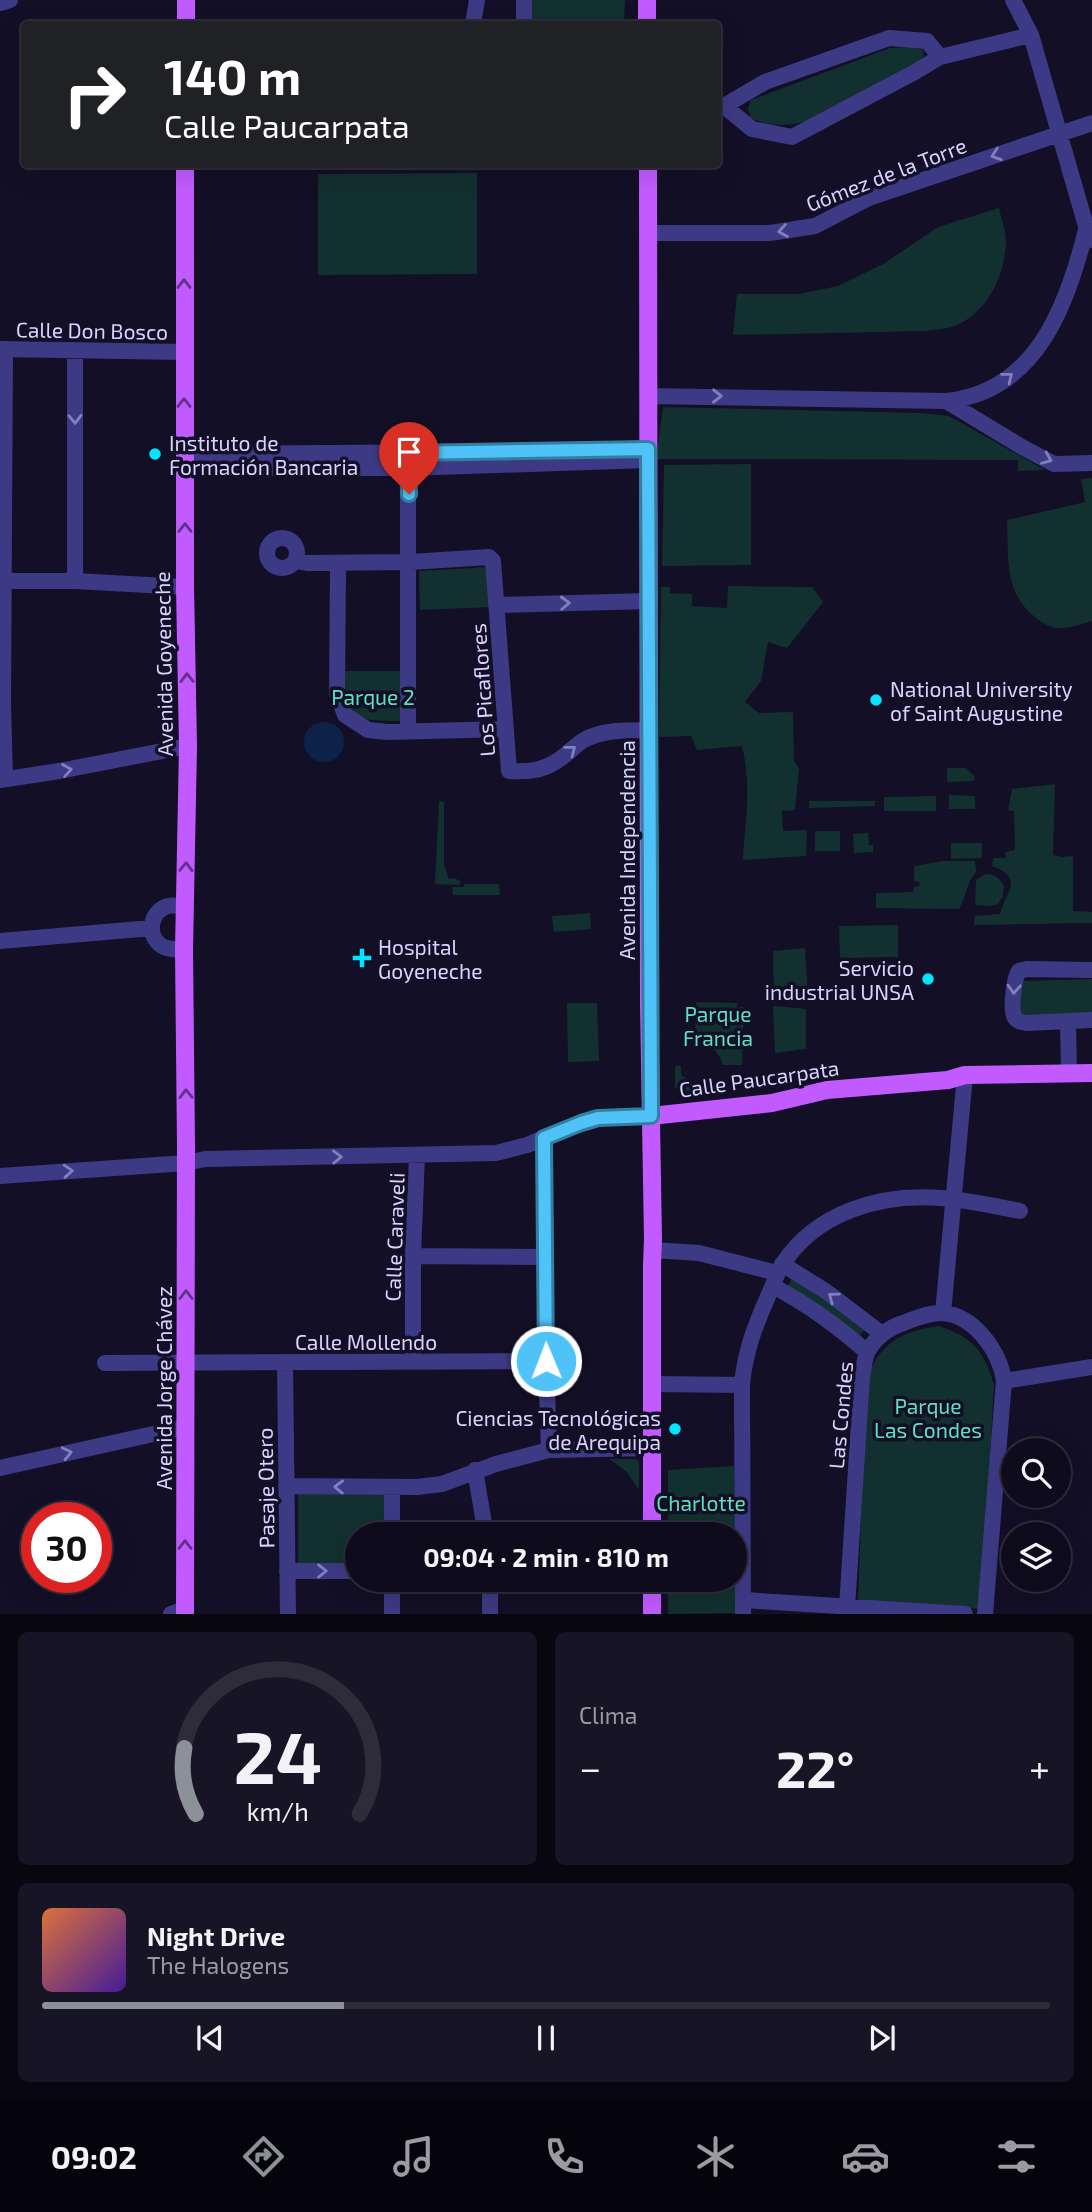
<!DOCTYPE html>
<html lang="es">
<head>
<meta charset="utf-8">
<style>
  body { margin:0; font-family:"Exo 2",sans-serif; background:#171425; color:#f1f3f6; height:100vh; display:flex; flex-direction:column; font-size:26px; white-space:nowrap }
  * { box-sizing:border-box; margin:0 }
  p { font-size:23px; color:#9b9ba3 }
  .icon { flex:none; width:38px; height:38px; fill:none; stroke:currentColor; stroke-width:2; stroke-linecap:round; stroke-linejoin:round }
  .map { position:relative; height:1614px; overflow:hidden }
  .side { display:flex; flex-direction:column; gap:18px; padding:18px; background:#08060f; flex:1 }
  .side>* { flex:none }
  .banner { position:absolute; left:21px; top:21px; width:700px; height:147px; border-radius:7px; box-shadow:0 7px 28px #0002,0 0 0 2px #2e2b3b; background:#202124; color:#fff; overflow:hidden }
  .tools { position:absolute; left:1001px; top:1438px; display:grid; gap:14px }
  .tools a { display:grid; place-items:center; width:70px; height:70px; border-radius:50%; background:#0e0b1c; box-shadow:0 7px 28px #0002,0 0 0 2px #2e2b3b; font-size:35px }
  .speed { position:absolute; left:21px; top:1502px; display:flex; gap:14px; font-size:35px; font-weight:700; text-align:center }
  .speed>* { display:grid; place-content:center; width:91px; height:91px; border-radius:50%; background:#0e0b1c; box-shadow:0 7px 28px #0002,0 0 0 2px #2e2b3b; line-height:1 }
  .speed .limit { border:10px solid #d22; background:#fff; color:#111 }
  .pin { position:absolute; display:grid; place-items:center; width:60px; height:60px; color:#fff; margin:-72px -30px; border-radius:50% 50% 50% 0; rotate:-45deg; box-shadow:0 0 7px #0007 }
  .pin .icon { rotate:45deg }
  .me { position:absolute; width:77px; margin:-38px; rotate:359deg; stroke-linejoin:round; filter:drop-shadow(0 0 5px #0008) }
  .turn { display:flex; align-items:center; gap:24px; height:147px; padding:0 28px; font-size:32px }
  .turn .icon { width:91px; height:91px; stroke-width:2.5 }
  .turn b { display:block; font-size:49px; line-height:60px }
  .big { font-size:52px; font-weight:700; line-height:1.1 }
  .side .widget { flex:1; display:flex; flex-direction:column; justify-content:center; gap:10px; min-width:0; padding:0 24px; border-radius:10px; background:#171425 }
  .side .dial { align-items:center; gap:0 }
  .dial svg { height:182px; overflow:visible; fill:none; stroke:#2e2b3b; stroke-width:7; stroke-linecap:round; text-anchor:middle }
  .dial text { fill:#f1f3f6; stroke:none }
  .song { display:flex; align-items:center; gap:21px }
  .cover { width:84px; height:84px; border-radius:10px; background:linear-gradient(135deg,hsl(20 70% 55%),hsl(260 70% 35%)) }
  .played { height:7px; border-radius:4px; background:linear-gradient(90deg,#8c9099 30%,#2e2b3b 30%) }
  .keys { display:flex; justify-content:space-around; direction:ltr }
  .heat { display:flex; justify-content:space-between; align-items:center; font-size:38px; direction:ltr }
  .side .tiles { flex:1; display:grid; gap:18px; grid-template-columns:1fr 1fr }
  .widget:last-child { grid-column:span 2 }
  .trip { position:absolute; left:345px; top:1522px; width:402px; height:70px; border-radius:35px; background:#0e0b1c; box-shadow:0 7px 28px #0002,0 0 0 2px #2e2b3b; font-weight:700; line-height:70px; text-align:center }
  .menu { display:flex; height:112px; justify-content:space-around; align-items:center; background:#06040b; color:#9b9ba3 }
  .menu .icon { width:49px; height:49px }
  .menu .selected { color:#8c9099 }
  .menu b { font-size:32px; color:#f1f3f6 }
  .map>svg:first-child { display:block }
</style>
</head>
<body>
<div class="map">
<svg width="1092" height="1614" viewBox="0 0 1092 1614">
  <rect width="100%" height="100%" fill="#130f26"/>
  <path fill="#12302f" d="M527 0H625L624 24H527Z
    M914 47 923 50 924 57 918 62 805 122C785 126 770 127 751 118L748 109 751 100 890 48Z
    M477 173V274L318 275V174Z
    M999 208C1001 219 1006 230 1006 241 1005 273 990 309 959 324 950 329 937 329 927 331L733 335 737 294H799L838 286 883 264 938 227Z
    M663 407 922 413 949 416 1045 470 1018 471V460L656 459Z
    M751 464V565L662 566 664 465Z
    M1092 478V621C1083 623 1074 627 1065 628 1055 629 1047 626 1039 620 1003 595 1009 559 1007 520L1085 502 1081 479Z
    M489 567 490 607 420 610 419 571Z
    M728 586 812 587 823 602 787 648 768 642 761 681 745 702 759 713 793 712 794 761 799 768 795 810 782 811 783 831 807 830 806 856 743 860C745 819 752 787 742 746L697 750 691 736 659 737 661 587H670V593L692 594V606L727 608Z
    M345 671H402V721C357 720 343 723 345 671Z
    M947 768H966L975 777 974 781 947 782Z
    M1055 784 1053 855 1061 857 1073 856V911L1092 912V923L974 925 975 916 1000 914C1005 892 1026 879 992 866L993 858H1006L1005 852 1015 850 1014 811 1008 810 1012 789Z
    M949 795 975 796V809H949Z
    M936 796V811H884V797Z
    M439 801 444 802V865L449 879 455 878 461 882 459 885 435 884Z
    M809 801H875V806L809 808Z
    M815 831H840V851H815Z
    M868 833 869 845H873V852L854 853 853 834Z
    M951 843H982V858L951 859Z
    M943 861H975L976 872C967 881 966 898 959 909L876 908V893L913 892 914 887 919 886 920 882 914 881V866Z
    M986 874C996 874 999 878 1004 886L1003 896 998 904 991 906 975 905 976 880Z
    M464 884H499L500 895H453L452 887H464Z
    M590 913 591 929 554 932 552 916Z
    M898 925V957L840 958 839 926Z
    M805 948 808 996 774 998 773 951Z
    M1092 979V1016L1020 1017 1021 981Z
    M696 1002 737 1003V1007H744L742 1065H723C719 1052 710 1042 695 1041Z
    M567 1003H597L599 1061 568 1062Z
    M773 1006 806 1009V1049L775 1053Z
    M675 1066H681V1075L690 1081 693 1088H702L705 1092 678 1091 675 1087Z
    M792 1278 823 1295 865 1329 857 1339 787 1287Z
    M939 1326C974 1338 983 1350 994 1384L982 1609 858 1601 865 1399C867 1389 868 1376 872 1367 886 1338 910 1330 939 1326Z
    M609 1459H635L639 1461V1490L627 1472Z
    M734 1466 735 1535H668V1470Z
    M298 1494H387V1535H357V1563L298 1564Z
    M668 1580H735L736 1613 668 1614Z"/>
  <path fill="#0c2248" d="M304 742a20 20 0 1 1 40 0a20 20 0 1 1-40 0Z"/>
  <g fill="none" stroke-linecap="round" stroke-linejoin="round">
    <path stroke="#3d3a85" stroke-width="16" d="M1013 0 1031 35 1090 240
      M0 3 10 0
      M473 24 477 0
      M524 24V0
      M718 105 724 106 765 82 889 38 927 41 940 57
      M724 106 752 129 792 137 915 72 940 57 1031 35
      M648 233H770L815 226 869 198 1092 123
      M0 349 184 352
      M5 350 3 703 5 779
      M75 351V581
      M649 396 946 401C1036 392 1067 306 1086 230
      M946 401 1022 447 1054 464 1092 463
      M184 454 479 452 648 449
      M184 468H408L648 460
      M267 553a15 15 0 1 1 30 0a15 15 0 1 1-30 0Z
      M296 561 307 563 410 562 489 557 493 561 509 771C527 772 542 771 557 761 567 755 574 746 584 740 603 729 627 731 649 730
      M338 563 337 694 345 715 368 730 388 732 506 729
      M0 581H75L185 587
      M497 605 649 601
      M408 730V460
      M0 780 59 771 188 746
      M0 941 152 928
      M184 950C176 949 169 950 162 946 146 936 150 911 168 906 173 905 179 906 185 906
      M1092 970 1027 969 1019 971C1014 978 1010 1010 1015 1018 1018 1022 1022 1022 1026 1023L1092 1020
      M1068 1021 1069 1073
      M544 1138 546 1361 549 1450
      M0 1176 186 1163 205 1159 496 1153 527 1145 581 1123 598 1118 651 1116
      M653 1250 699 1253 777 1273
      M413 1256 545 1257
      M782 1264 827 1292 882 1334
      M773 1286C810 1306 836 1325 867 1352
      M943 1313 965 1075
      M413 1362V1256L417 1155
      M105 1363 546 1361
      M285 1363 288 1614
      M1004 1381 1092 1367
      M652 1384 742 1385
      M0 1468 185 1427
      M475 1470 486 1535
      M286 1486 417 1487 442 1484 496 1464 549 1450 652 1448
      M392 1535V1488
      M287 1571H357
      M490 1580V1614
      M743 1600 965 1614
      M847 1607 862 1377C864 1369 864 1358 868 1351 877 1335 890 1327 906 1322 917 1318 930 1312 943 1313 975 1316 1000 1352 1004 1381L985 1614
      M171 1614 185 1609
      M392 1614V1580
      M743 1614 742 1385C745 1351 755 1326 769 1294 774 1284 776 1274 782 1265 816 1212 881 1193 941 1198 967 1200 994 1206 1020 1211"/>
    <path stroke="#c25bff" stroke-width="18" d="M647 0V24
      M186 24V0
      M648 164 649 1004 653 1239 652 1265V1535
      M651 1116 772 1103 827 1090 948 1080 965 1075 1092 1073
      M185 1614 186 1146 184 950 188 746 185 587V164
      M652 1614V1580"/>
  </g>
  <defs><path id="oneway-chevron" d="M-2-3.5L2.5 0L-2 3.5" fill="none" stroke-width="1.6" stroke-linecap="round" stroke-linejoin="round" transform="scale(1.75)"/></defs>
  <g stroke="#837fbc">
    <use href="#oneway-chevron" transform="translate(996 155) rotate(161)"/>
    <use href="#oneway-chevron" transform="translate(783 231) rotate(171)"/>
    <use href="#oneway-chevron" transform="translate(1008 377) rotate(-38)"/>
    <use href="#oneway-chevron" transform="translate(717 396) rotate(1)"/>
    <use href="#oneway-chevron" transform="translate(75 419) rotate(89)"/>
    <use href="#oneway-chevron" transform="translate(1047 459) rotate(23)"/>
    <use href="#oneway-chevron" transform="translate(565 603) rotate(-2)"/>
    <use href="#oneway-chevron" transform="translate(571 750) rotate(-38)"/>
    <use href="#oneway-chevron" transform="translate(67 770) rotate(-10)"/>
    <use href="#oneway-chevron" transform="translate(1014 989) rotate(93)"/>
    <use href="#oneway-chevron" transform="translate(337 1157) rotate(-1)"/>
    <use href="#oneway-chevron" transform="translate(68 1171) rotate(-4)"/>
    <use href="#oneway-chevron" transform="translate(833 1297) rotate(-144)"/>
    <use href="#oneway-chevron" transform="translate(67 1453) rotate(-13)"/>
    <use href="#oneway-chevron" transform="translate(339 1487) rotate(-179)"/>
    <use href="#oneway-chevron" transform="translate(322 1571)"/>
  </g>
  <g stroke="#623188">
    <use href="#oneway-chevron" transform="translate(184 284) rotate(-90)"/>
    <use href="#oneway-chevron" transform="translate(184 403) rotate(-90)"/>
    <use href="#oneway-chevron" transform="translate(185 528) rotate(-90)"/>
    <use href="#oneway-chevron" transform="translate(187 678) rotate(-91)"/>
    <use href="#oneway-chevron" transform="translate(186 867) rotate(-89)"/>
    <use href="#oneway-chevron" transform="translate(186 1094) rotate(-91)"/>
    <use href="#oneway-chevron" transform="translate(186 1295) rotate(-90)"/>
    <use href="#oneway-chevron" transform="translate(185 1545) rotate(-90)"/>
  </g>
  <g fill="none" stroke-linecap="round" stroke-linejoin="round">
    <g stroke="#337fa1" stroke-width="18">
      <path id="route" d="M409 494 408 453 648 449 651 1116 598 1118 581 1123 544 1138 546 1361"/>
    </g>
    <use href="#route" stroke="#4fc3f7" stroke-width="12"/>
  </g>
  <g fill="#00e5ff" stroke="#130f26" stroke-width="2.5">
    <circle cx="155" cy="454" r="7"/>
    <circle cx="876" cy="700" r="7"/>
    <path d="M358.5 947.5h7v7h7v7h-7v7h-7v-7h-7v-7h7z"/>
    <circle cx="928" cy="979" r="7"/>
    <circle cx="675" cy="1429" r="7"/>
  </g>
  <g text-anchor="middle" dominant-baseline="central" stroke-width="7" stroke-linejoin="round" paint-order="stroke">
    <g font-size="21" fill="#d9d4ff" stroke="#130f26">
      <text transform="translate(886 174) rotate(-21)">Gómez de la Torre</text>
      <text transform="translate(92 330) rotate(1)">Calle Don Bosco</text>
      <text transform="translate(163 664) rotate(-91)">Avenida Goyeneche</text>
      <text transform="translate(482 690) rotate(-94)">Los Picaflores</text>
      <text transform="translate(626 850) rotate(-90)">Avenida Independencia</text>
      <text transform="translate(759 1078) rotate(-8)">Calle Paucarpata</text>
      <text transform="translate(394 1237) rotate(-88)">Calle Caraveli</text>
      <text x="366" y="1341">Calle Mollendo</text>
      <text transform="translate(163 1388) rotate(-90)">Avenida Jorge Chávez</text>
      <text transform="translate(840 1415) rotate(-85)">Las Condes</text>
      <text transform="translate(265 1488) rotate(-91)">Pasaje Otero</text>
    </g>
    <g font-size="21" fill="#d9d4ff" stroke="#130f26" text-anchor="start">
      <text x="169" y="442">Instituto de<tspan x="169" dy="24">Formación Bancaria</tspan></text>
      <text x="890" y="688">National University<tspan x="890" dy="24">of Saint Augustine</tspan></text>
      <text x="378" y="946">Hospital<tspan x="378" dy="24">Goyeneche</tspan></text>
      <text x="914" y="967" text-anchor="end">Servicio<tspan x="914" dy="24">industrial UNSA</tspan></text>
      <text x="661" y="1417" text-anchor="end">Ciencias Tecnológicas<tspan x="661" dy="24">de Arequipa</tspan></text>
    </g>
    <g font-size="21" fill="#5fe0c0" stroke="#130f26">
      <text x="373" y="696">Parque 2</text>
      <text x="718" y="1013">Parque<tspan x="718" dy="24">Francia</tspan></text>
      <text x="928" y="1405">Parque<tspan x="928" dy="24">Las Condes</tspan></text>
      <text x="701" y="1502">Charlotte</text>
    </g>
  </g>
</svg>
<div class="tools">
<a><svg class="icon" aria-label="search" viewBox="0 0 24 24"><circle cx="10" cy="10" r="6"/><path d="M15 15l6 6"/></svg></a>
<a><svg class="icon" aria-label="layers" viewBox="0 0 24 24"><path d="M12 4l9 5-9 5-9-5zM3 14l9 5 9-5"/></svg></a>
</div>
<div class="speed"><div class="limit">30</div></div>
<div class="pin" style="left:409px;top:494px;background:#d93025"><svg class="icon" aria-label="arrive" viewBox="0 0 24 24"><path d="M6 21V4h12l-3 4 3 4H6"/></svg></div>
<svg class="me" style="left:546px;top:1361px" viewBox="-20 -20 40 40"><circle r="17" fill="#4fc3f7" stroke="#fff" stroke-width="3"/><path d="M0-11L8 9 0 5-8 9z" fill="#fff"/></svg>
<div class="trip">09:04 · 2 min · 810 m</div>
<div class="banner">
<div class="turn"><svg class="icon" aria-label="right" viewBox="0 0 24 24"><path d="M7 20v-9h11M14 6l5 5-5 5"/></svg><div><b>140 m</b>Calle Paucarpata</div></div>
</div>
</div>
<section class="side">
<div class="tiles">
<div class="widget dial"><svg viewBox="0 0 100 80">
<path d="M14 69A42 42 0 1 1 86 69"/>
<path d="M14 69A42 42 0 0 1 9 40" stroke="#8c9099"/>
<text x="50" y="56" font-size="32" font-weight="700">24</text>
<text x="50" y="72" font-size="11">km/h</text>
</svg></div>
<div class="widget"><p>Clima</p>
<div class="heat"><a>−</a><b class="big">22°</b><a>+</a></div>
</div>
<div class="widget">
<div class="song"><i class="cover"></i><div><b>Night Drive</b><p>The Halogens</p></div></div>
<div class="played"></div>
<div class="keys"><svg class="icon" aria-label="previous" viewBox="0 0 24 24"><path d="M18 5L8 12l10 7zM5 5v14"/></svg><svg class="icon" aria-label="pause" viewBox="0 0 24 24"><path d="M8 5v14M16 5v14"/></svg><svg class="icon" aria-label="next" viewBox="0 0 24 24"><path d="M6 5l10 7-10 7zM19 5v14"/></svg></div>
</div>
</div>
</section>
<nav class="menu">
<b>09:02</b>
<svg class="icon selected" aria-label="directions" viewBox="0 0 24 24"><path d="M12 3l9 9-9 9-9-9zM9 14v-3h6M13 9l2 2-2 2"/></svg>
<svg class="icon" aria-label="music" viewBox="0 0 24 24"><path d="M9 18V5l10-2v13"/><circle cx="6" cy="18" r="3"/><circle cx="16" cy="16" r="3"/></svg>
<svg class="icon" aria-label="phone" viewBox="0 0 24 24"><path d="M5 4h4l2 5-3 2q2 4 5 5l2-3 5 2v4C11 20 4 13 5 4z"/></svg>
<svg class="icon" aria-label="climate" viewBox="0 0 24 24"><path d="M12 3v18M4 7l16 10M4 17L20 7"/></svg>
<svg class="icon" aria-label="car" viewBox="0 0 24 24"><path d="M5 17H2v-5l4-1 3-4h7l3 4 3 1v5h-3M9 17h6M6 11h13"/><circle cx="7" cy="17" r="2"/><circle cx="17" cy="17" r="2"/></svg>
<svg class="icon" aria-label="filters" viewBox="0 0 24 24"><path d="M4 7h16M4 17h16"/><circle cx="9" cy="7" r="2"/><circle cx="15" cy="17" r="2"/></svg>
</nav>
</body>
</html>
